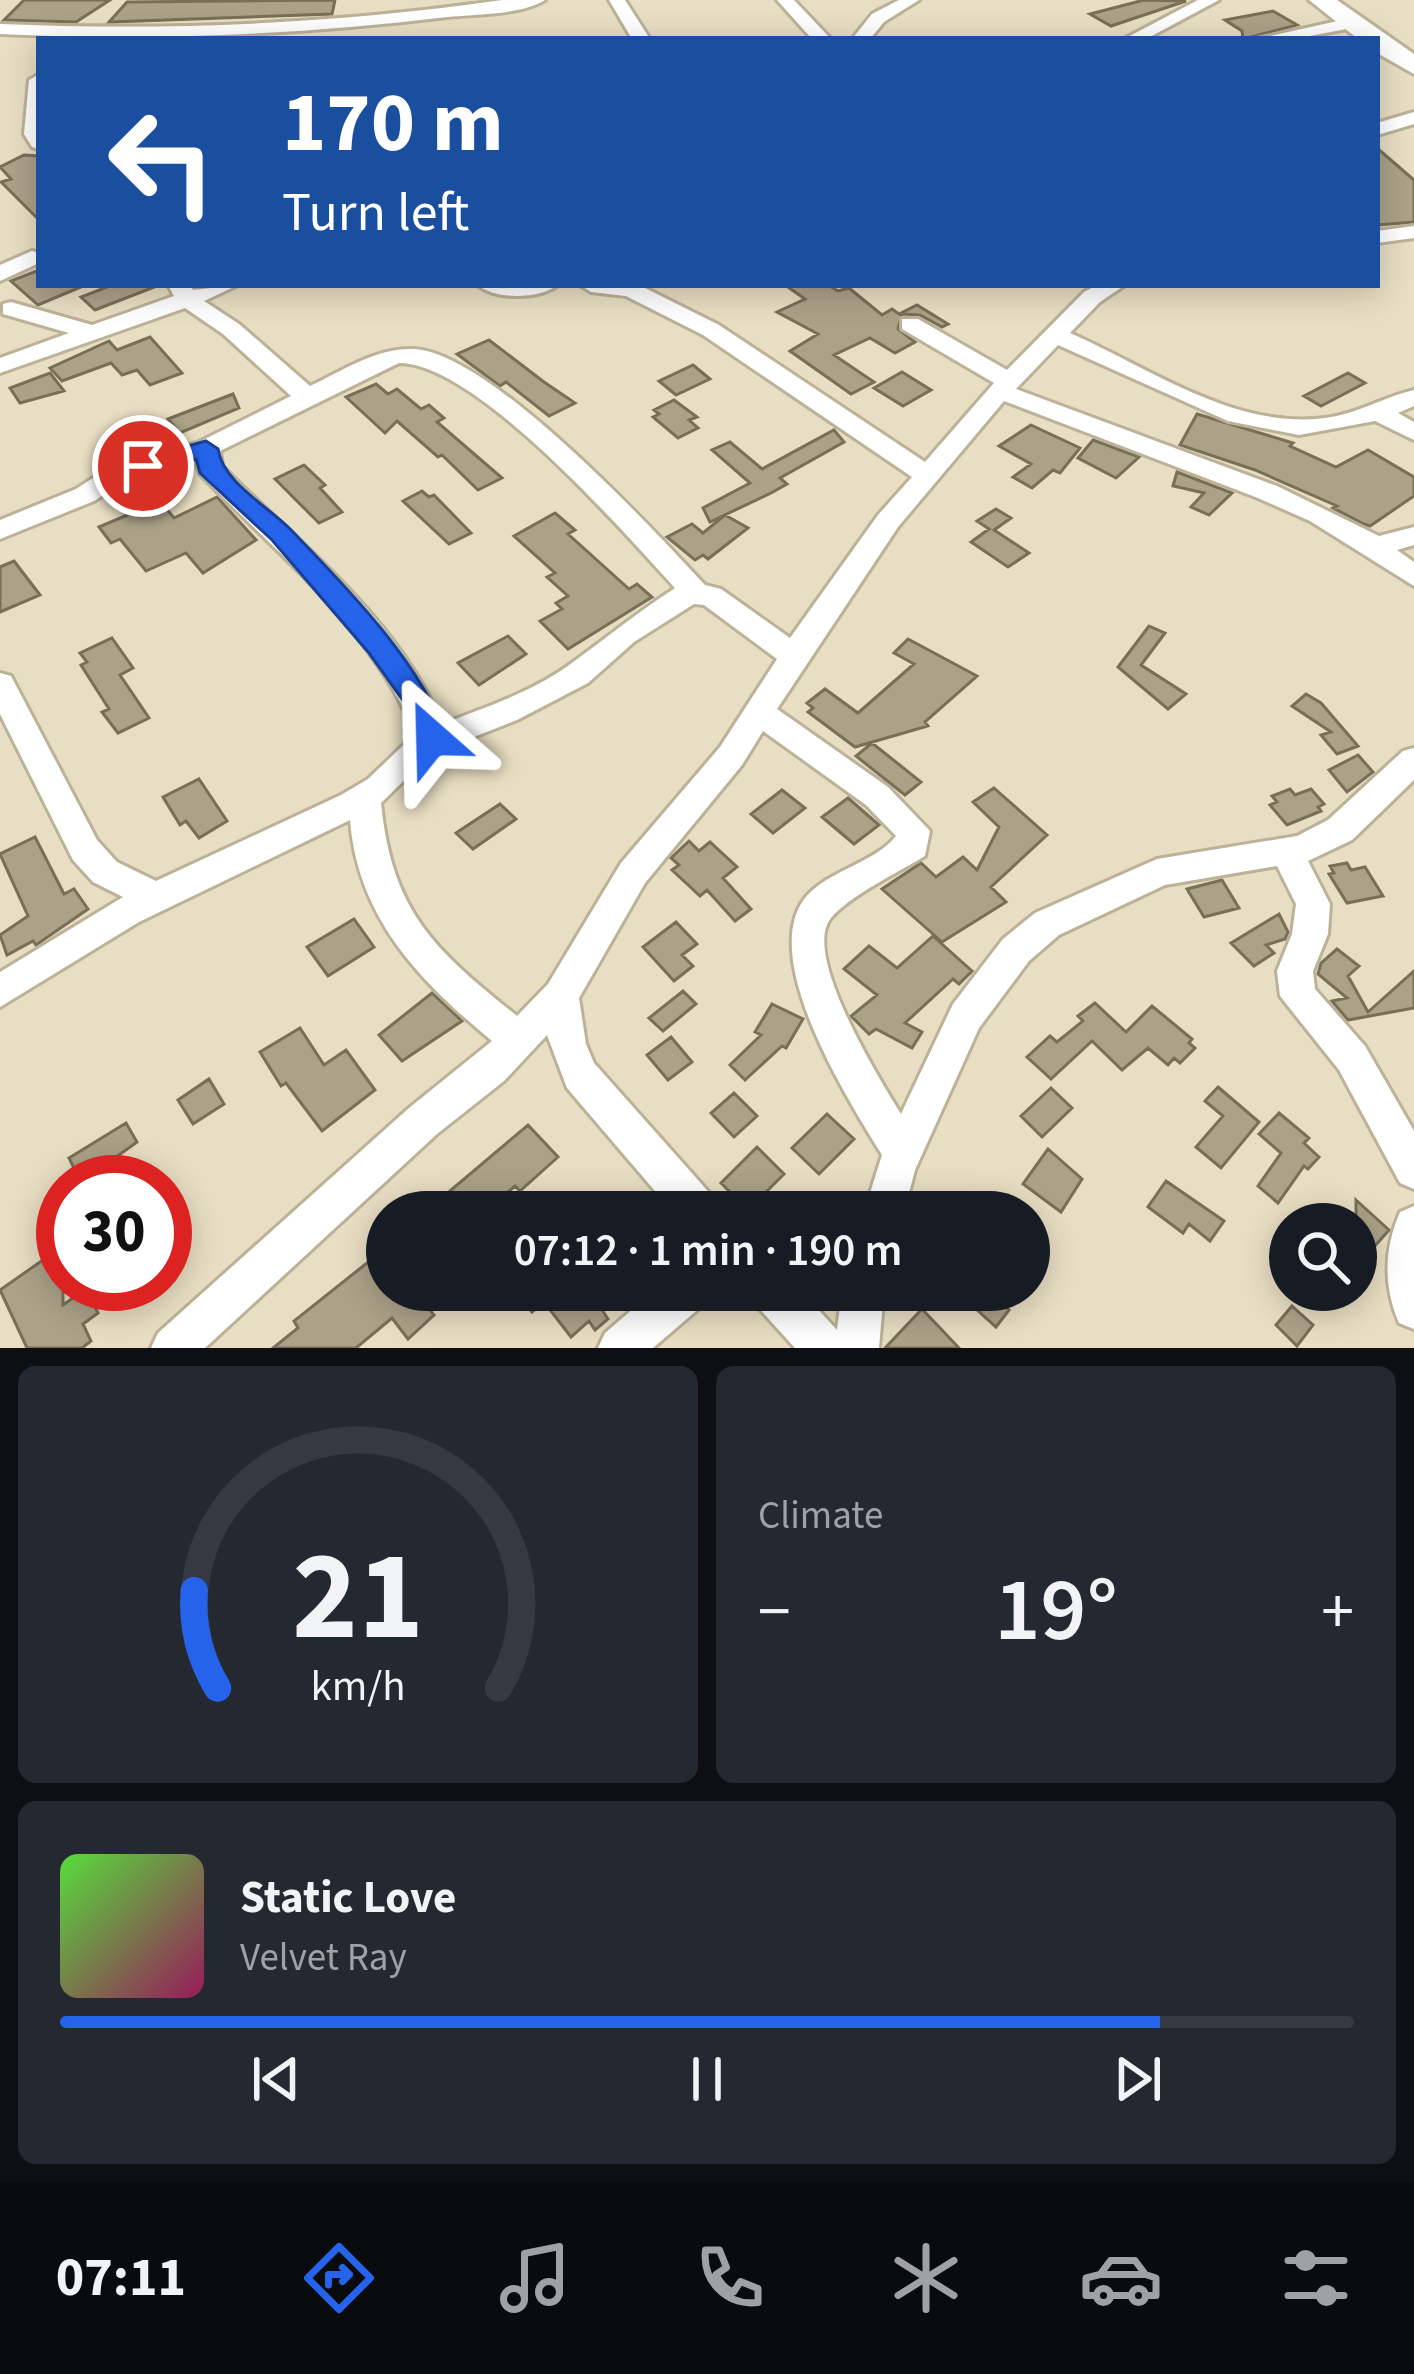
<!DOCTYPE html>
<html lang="en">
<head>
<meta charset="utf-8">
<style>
  body { margin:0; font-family:"Source Sans 3",sans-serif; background:#242831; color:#f1f3f6; height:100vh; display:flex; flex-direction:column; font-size:45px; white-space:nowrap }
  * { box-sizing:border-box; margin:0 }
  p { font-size:39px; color:#9ea1a6 }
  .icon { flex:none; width:66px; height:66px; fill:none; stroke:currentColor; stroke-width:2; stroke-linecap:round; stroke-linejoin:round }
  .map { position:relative; height:1348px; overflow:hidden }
  .side { display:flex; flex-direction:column; gap:18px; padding:18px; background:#0d0f14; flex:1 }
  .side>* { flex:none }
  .banner { position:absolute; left:36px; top:36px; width:1344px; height:252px; border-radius:0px; box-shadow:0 6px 30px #0003; background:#1a4fa0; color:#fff; overflow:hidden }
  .controls { position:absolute; left:1269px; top:1203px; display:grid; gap:24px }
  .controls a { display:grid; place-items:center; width:108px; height:108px; border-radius:50%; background:#171b24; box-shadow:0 6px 30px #0003; font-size:60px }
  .speed { position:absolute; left:36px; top:1155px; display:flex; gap:24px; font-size:60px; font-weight:700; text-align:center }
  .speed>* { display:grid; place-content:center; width:156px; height:156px; border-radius:50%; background:#171b24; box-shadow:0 6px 30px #0003; line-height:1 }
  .speed .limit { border:18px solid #d22; background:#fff; color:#111 }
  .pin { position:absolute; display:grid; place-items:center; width:102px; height:102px; color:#fff; margin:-51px; border:6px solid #fff; border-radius:50%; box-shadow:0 3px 12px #0007 }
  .me { position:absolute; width:132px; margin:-66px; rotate:335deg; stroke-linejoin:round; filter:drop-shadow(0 0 9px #0008) }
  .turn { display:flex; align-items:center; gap:42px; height:252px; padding:0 48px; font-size:54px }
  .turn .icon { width:156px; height:156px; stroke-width:2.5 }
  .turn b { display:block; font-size:84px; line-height:102px }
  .big { font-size:90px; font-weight:600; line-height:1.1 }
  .side .tile { flex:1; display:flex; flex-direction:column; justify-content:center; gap:18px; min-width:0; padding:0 42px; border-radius:18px; background:#242831 }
  .side .dial { align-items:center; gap:0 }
  .dial svg { height:312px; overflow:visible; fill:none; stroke:#363941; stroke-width:7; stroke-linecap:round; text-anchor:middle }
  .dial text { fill:#f1f3f6; stroke:none }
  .song { display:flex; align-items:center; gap:36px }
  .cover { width:144px; height:144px; border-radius:18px; background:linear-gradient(135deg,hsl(110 70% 55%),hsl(330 70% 35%)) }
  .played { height:12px; border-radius:6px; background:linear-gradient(90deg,#2563eb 85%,#363941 85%) }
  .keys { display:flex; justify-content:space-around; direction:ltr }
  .heat { display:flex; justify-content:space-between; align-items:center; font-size:66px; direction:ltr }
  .side .tiles { flex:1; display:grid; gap:18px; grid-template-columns:1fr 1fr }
  .tile:last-child { grid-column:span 2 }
  .trip { position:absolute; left:366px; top:1191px; width:684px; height:120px; border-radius:60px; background:#171b24; box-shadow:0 6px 30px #0003; font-weight:600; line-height:120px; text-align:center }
  .dock { display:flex; height:192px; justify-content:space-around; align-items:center; background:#090b0e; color:#9ea1a6 }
  .dock .icon { width:84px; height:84px }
  .dock .current { color:#2563eb }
  .dock b { font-size:54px; color:#f1f3f6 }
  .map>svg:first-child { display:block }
</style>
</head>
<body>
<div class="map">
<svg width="1414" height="1348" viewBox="0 0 1414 1348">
  <rect width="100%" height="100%" fill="#e8dec3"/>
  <path fill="#aba288" stroke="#786f57" stroke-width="3" d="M24 0H110L76 22 4 20Z
    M335 0 332 14 109 22 127 2Z
    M1144 0 1186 1 1111 26 1090 14Z
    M1273 11 1297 25 1243 39 1242 31 1225 20Z
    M1377 148 1414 180V222L1377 225Z
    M24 155 39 156V220L1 182 11 179 0 167Z
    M39 270V285L83 286 38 305 11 281Z
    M112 285H157V286L95 310 81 297Z
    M785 285H828L838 291 849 288 882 315 892 309 899 314 917 305 948 324 942 327 920 315 902 314 898 329 915 342 895 353 870 338 834 355 874 382 851 394 790 351 818 334 777 312 805 299Z
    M150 337 182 373 150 385 137 370 122 375 111 363 62 381 50 368 109 341 117 350Z
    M489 340 544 382 575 403 549 416 506 382 500 386 457 354Z
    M693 365 710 379 676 395 659 381Z
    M902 372 931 390 903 406 874 388Z
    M50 373 64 391 20 403 10 388Z
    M1348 373 1365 383 1321 406 1304 396Z
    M376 384 388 394 397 389 421 409 429 405 444 418 437 422 502 478 478 490 442 455 438 457 397 421 385 433 346 397Z
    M233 394 239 408 180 433 168 419Z
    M674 400 697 417 689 420 698 428 678 438 653 417 659 414 654 410Z
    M1197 414 1293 443 1290 446 1336 467 1368 450 1414 477V496L1370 526 1364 524 1333 508 1337 506 1255 470 1180 445Z
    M1031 425 1080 448 1060 473 1053 470 1032 488 1013 477 1031 464 999 446Z
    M834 430 844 442 780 478 787 484 771 493 710 522 703 508 750 483 712 450 730 442 762 469Z
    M1093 440 1139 457 1116 478 1078 458Z
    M304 465 325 485 320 488 342 512 319 523 275 479Z
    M1177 472 1232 493 1209 515 1191 507 1204 493 1173 486Z
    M422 491 429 497 434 495 471 533 449 544 403 501Z
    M155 495 174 518 217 497 256 540 203 573 186 553 146 571 120 539 111 543 99 527 137 511 132 505Z
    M996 509 1011 518 994 530 1029 553 1008 567 971 542 989 529 977 521Z
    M555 513 575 530 568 534 629 589 637 584 652 597 568 649 540 621 562 609 556 603 568 596 547 577 555 573 514 536Z
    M725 515 748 528 708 559 703 555 695 560 667 537 692 524 703 533Z
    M14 561 40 595 0 612V567Z
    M1149 626 1165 633 1141 665 1186 694 1168 709 1118 667Z
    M508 636 526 654 479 685 458 663Z
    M112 638 133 668 120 675 149 718 118 733 102 712 109 709 81 665 87 662 80 653Z
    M908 639 977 676 925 722 928 726 855 747 808 712 813 708 807 703 825 689 858 713 914 664 894 653Z
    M1306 694 1321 703 1358 746 1337 754 1321 735 1331 732 1292 706Z
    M872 743 921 782 905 795 856 756Z
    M1358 755 1373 772 1347 792 1329 770Z
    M199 779 227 821 199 838 186 821 180 825 163 797Z
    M994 788 1047 835 991 887 1006 902 942 942 882 889 921 863 936 877 963 857 977 870 999 827 973 802Z
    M1290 789 1295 795 1311 789 1324 804 1318 807 1321 811 1287 825 1270 805 1277 802 1272 796Z
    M782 790 805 808 773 833 751 814Z
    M848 798 879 825 854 844 822 817Z
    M500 804 516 819 473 849 456 833Z
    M35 837 64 894 74 889 88 909 36 945 33 941 7 955 0 935 28 916 0 854Z
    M689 841 699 851 710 842 737 867 723 878 751 909 735 921 707 890 700 896 672 870 679 865 671 858Z
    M1347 863 1351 870 1365 867 1383 896 1347 903 1329 874 1334 873 1330 866Z
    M1222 880 1239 908 1204 917 1187 889Z
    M1279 914 1288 932 1285 939 1266 945 1274 953 1254 966 1231 943Z
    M354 919 374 947 328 976 307 947Z
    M676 922 697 944 682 955 693 966 674 981 643 947Z
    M933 936 972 971 959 984 953 979 905 1023 922 1032 912 1048 876 1029 869 1034 851 1016 877 995 844 969 869 946 897 968Z
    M1337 949 1359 966 1348 976 1368 1012 1414 971V1008L1348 1020 1332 1001 1347 998 1318 974 1321 963Z
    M683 991 696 1004 663 1031 649 1018Z
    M432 993 462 1021 402 1061 379 1035Z
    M1095 1003 1126 1032 1152 1006 1192 1039 1189 1043 1195 1048 1180 1063 1174 1058 1168 1065 1148 1048 1122 1070 1092 1041 1051 1079 1027 1057 1050 1036 1057 1042 1083 1021 1078 1016Z
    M772 1004 803 1019 786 1048 782 1046 745 1080 730 1065 761 1035 755 1032Z
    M300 1028 324 1065 346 1050 375 1090 322 1131 286 1083 281 1086 260 1052Z
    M671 1037 692 1062 668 1080 647 1055Z
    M209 1079 224 1104 193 1124 178 1100Z
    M1218 1087 1259 1122 1221 1168 1196 1147 1223 1116 1205 1101Z
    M1051 1088 1072 1108 1042 1137 1021 1116Z
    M734 1093 757 1116 734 1137 711 1113Z
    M1279 1113 1309 1138 1304 1143 1319 1157 1308 1169 1304 1166 1278 1203 1258 1186 1281 1153 1259 1134Z
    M827 1114 854 1139 819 1174 792 1148Z
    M126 1123 137 1142 81 1182 69 1158Z
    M528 1125 558 1157 520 1191 515 1186 485 1212H425Z
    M757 1147 784 1174 748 1210 721 1183Z
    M1048 1149 1082 1179 1061 1212 1023 1184Z
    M1166 1181 1224 1221 1210 1241 1189 1224 1183 1233 1148 1207Z
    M1356 1200 1389 1230 1366 1256 1356 1246Z
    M63 1246V1305L86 1289 98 1313 83 1324 91 1341 82 1348H27L0 1290Z
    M387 1247V1290H414L434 1315 408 1339 392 1318 356 1348H273L298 1328 294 1321Z
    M515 1290H620L600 1307 608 1319 595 1330 589 1321 571 1337 544 1302 532 1312Z
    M955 1290H986L1009 1310 996 1327Z
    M1292 1306 1313 1325 1297 1346 1276 1325Z
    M922 1309 959 1348H885Z"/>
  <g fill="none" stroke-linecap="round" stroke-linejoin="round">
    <g stroke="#bbb298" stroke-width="6">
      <path id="minor" d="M502 0H545C522 15 476 14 447 17 298 35 150 41 0 34V24C168 31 335 24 502 0Z
        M609 0H625L650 39H632Z
        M777 0H794L831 39H812Z
        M899 0H919L884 22 870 39H852L872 14Z
        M1198 0H1219L1146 39 1126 38Z
        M1351 18 1357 19V27L1294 39H1257Z
        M38 75H39V149L32 147 24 134 29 80Z
        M1414 112V124L1377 135V123Z
        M1414 226V238L1377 243V231Z
        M32 251 39 253V263L0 281V265Z
        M168 285H190L193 290 238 285 204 301 239 324 310 386C342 371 377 347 414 349 490 353 651 527 705 585L721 589 790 638 878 515 912 477 703 335 626 296 591 292 580 285H639L719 325 925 462 994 383 902 329V319H918L1007 370 1084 292 1097 285H1125L1100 302 1070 333C1148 367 1235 430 1325 418 1357 414 1384 397 1414 390V406L1398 413 1414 422V440L1375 421 1299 435 1228 421 1058 345 1016 389 1277 486 1379 536 1414 527V545L1397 550 1414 562V586L1310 521 1258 498 1004 401 898 527 777 709 888 787 930 831 925 856C899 872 849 896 831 918 801 954 880 1080 901 1114L953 1004 1003 939 1035 913 1157 859 1297 836 1328 820 1403 751 1414 748V780L1352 840 1308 861 1330 904 1328 934 1313 971 1315 989 1365 1046 1414 1131V1189L1400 1183 1339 1070 1280 996 1277 971 1292 934 1296 904 1277 866 1165 885 1059 935 1029 961 979 1028 915 1170 904 1212H864L882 1155C848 1100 758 958 805 898 828 870 875 863 896 836L866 805 763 731 742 765 645 883 579 998 586 1044 594 1063 714 1198 720 1212H673L567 1088 547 1035 504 1081 437 1134 205 1348H151L158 1333 409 1108 492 1041C420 981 358 919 350 820L139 922 0 1007V972L123 897 93 882 73 860 0 714V673L11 676 97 840 117 862 156 881 341 795 368 779 415 734C372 627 278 555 200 474L195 460 131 477 94 501 0 539V520L76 489 113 465 197 443 291 396 223 334 185 308 0 373V358L69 333 3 314V304L11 302 92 325 174 296ZM399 363C476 363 622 530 675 588 638 612 605 639 569 665 532 692 484 708 442 724 397 617 301 546 222 466L220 451ZM694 604 704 605 777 659 720 747 621 863 548 984 517 1016C435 950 392 913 381 803L431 754 517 720 588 683 634 642Z
        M558 285C539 299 498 300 479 286Z
        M1414 1206V1329L1399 1323C1383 1286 1384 1249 1400 1212Z
        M655 1290H709L703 1305 653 1348H598L605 1333Z
        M750 1290H800L837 1330 842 1290H884L879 1348H795L756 1305Z"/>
    </g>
    <g stroke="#bbb298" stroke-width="6">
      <path id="highway" d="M1309 0H1337L1414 54V74L1377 53V39H1358Z"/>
    </g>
    <use href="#minor" fill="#fff" fill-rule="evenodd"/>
    <use href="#highway" fill="#fff" fill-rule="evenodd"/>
  </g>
  <path fill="#2563eb" stroke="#184099" stroke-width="3" d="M206 441 218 449C223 483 268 506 291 530 345 586 423 664 446 738L442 746H422L410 710 369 653 272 540 200 473 196 459 143 474 132 466 135 461Z"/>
</svg>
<div class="controls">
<a><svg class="icon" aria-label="search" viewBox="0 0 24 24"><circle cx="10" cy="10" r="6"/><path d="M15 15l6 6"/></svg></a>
</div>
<div class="speed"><div class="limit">30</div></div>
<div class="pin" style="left:143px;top:466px;background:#d93025"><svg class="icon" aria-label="arrive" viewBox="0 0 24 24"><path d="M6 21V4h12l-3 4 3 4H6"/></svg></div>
<svg class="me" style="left:432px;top:738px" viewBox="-20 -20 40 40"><path d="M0-17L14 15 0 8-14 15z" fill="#2563eb" stroke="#fff" stroke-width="4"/></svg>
<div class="trip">07:12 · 1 min · 190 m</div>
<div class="banner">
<div class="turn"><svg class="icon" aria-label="left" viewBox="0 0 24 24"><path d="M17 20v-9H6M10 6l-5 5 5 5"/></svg><div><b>170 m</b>Turn left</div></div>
</div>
</div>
<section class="side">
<div class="tiles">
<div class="tile dial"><svg viewBox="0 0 100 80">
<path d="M14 69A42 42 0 1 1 86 69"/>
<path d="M14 69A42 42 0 0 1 8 44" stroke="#2563eb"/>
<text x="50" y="56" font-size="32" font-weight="700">21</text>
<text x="50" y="72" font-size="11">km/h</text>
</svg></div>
<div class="tile"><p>Climate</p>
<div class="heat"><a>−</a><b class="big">19°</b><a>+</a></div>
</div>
<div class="tile">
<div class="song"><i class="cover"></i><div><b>Static Love</b><p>Velvet Ray</p></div></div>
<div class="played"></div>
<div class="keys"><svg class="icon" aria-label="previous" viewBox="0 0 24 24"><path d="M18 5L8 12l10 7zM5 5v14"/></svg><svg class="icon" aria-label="pause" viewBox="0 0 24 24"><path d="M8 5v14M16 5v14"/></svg><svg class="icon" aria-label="next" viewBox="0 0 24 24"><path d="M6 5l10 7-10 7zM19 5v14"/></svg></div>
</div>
</div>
</section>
<nav class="dock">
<b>07:11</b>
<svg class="icon current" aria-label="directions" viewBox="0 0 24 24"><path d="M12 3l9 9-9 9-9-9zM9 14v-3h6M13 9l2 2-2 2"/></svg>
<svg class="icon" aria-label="music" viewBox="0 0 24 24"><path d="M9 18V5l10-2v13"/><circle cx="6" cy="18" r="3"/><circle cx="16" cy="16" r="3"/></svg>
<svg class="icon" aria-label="phone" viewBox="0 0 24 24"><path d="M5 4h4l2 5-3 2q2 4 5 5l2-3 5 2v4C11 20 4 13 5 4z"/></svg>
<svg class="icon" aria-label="climate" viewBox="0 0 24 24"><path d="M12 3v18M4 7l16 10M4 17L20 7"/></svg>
<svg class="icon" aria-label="car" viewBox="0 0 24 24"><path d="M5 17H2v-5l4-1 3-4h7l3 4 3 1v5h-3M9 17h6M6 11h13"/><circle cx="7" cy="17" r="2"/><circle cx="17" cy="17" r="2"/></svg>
<svg class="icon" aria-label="filters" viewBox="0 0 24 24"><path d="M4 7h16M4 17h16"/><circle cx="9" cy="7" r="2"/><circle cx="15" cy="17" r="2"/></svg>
</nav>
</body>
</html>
